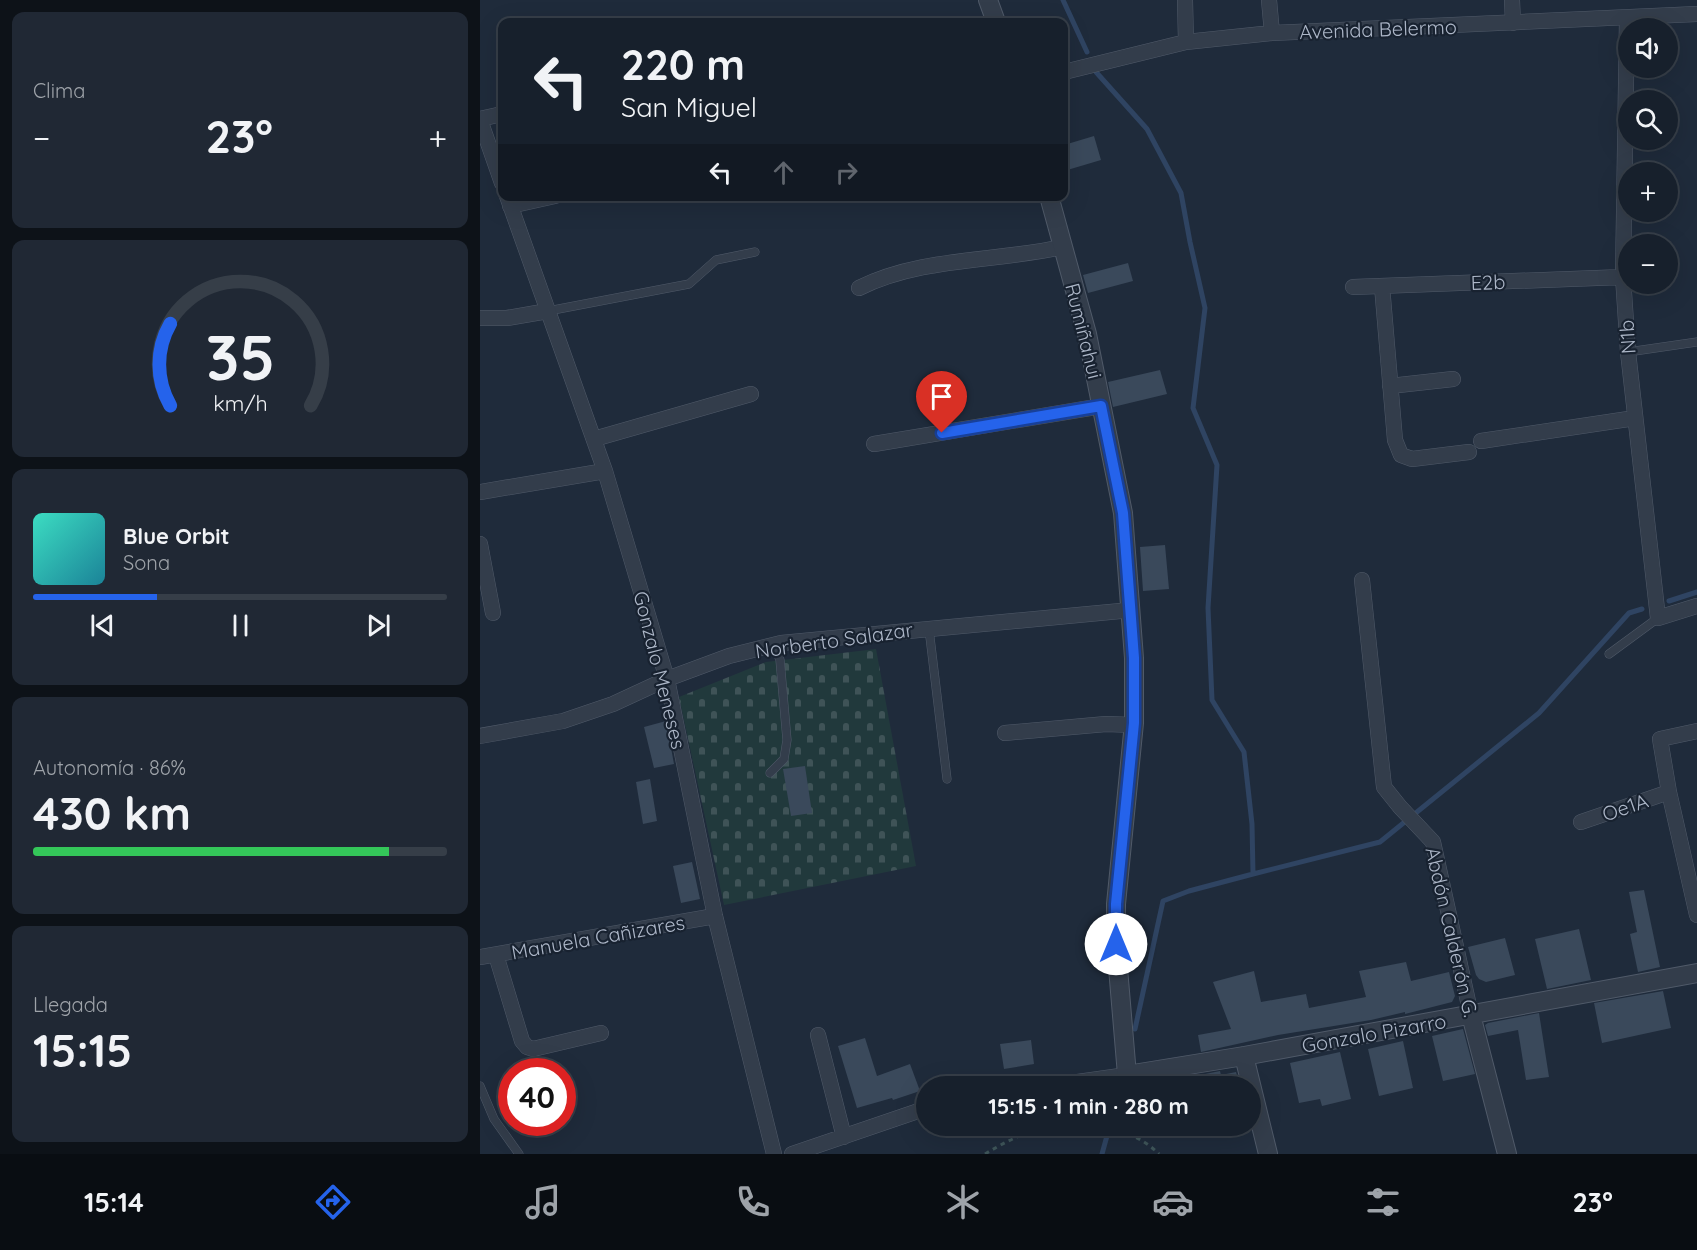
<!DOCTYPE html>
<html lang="es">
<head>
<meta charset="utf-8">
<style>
  body { margin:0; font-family:Quicksand,sans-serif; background:#202834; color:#f1f3f6; height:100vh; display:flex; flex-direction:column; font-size:22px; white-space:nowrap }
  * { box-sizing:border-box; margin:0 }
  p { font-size:20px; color:#9ea3a9 }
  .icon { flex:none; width:33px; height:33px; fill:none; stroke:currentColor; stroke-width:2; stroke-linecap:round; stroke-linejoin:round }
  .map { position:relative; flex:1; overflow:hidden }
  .side { display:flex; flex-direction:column; gap:12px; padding:12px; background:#0d1218; width:480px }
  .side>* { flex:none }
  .guide { position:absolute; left:18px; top:18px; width:570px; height:183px; border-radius:12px; box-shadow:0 6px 24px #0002,0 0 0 2px #363e48; background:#17202c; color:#f1f3f6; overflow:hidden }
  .fabs { position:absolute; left:1138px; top:18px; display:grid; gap:12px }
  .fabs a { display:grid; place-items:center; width:60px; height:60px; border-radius:50%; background:#17202c; box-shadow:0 6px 24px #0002,0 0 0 2px #363e48; font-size:30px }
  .speed { position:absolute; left:18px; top:1058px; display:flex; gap:12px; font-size:30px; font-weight:700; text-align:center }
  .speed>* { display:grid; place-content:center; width:78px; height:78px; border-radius:50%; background:#17202c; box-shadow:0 6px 24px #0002,0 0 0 2px #363e48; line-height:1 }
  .speed .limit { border:9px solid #d22; background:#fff; color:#111 }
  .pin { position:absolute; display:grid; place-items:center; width:51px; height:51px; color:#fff; margin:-62px -26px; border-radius:50% 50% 50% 0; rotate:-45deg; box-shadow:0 0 6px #0007 }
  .pin .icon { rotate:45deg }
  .me { position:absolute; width:66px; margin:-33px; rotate:0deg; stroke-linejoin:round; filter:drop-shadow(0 0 4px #0008) }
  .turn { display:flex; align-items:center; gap:21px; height:126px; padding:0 24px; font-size:27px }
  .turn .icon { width:78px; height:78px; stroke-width:2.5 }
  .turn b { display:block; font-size:42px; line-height:51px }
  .lanes { display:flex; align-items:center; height:57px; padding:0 24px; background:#0003; justify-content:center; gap:30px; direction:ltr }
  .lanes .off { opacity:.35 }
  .big { font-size:45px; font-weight:700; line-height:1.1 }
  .side .widget { flex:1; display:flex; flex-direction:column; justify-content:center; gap:9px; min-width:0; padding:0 21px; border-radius:12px; background:#202834 }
  .side .dial { align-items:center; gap:0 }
  .dial svg { height:156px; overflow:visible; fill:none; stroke:#363e48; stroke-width:7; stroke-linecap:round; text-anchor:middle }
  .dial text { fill:#f1f3f6; stroke:none }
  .song { display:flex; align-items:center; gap:18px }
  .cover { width:72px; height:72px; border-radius:9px; background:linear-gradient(135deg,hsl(170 70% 55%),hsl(190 70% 35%)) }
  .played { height:6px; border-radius:3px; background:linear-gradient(90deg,#2563eb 30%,#363e48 30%) }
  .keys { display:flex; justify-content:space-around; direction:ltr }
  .heat { display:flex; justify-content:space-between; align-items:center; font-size:33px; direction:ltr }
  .charge { height:9px; border-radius:4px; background:linear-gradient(90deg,#34c759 86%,#363e48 0) }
  .trip { position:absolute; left:436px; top:1076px; width:345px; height:60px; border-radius:30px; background:#17202c; box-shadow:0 6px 24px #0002,0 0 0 2px #363e48; font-weight:700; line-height:60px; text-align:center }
  .dock { display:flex; height:96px; justify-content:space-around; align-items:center; background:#090d12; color:#9ea3a9 }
  .dock .icon { width:42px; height:42px }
  .dock .current { color:#2563eb }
  .dock b { font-size:27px; color:#f1f3f6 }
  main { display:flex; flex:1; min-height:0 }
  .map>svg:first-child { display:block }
</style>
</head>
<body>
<main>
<section class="side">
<div class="widget"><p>Clima</p>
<div class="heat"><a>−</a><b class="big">23°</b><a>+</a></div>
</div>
<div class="widget dial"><svg viewBox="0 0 100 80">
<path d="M14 69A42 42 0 1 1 86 69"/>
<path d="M14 69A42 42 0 0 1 14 27" stroke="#2563eb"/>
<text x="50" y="56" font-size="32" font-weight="700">35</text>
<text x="50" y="72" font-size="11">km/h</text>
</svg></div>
<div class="widget">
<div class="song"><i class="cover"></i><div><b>Blue Orbit</b><p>Sona</p></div></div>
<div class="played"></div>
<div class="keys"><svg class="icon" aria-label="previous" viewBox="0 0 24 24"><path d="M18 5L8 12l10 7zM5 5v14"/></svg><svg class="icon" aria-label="pause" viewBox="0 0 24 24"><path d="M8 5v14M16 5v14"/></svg><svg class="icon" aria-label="next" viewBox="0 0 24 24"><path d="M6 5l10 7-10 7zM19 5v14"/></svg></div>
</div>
<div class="widget"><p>Autonomía · 86%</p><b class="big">430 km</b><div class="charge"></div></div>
<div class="widget"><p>Llegada</p><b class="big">15:15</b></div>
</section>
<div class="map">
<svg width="1217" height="1154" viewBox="0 0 1217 1154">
  <defs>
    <pattern id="cemetery-stones" width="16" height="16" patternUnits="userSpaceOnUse" patternTransform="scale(1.5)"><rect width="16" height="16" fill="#21393c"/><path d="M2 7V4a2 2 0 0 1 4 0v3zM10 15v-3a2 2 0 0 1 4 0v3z" fill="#3f5357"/></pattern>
  </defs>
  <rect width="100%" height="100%" fill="#1f2b3b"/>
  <path fill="url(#cemetery-stones)" d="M396 649 436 866 244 905 199 697 286 662Z"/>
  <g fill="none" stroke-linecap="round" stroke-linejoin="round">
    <path stroke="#2f4462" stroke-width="5" d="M583 0 607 52
      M616 72 667 129 701 193 710 242 725 308 713 408 737 465 728 608 732 700 764 752 772 824 773 874 709 891 683 901 655 1029
      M1189 601 1217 592
      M773 874 900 842 1059 713 1149 613 1162 609
      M622 1154 630 1125"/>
  </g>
  <path fill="#3a495b" d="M614 136 621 160 584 171V145Z
    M648 263 653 281 608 293 603 275Z
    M680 370 687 394 633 407 628 382Z
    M685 545 689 589 663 591 660 547Z
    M186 721 194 764 174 768 164 727Z
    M325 766 332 813 311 816 303 769Z
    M170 779 177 821 163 824 156 782Z
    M212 862 220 899 201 903 193 866Z
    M1164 890 1180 967 1158 972 1150 934 1157 932 1149 892Z
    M1099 929 1111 980 1067 989 1055 939Z
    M1025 938 1035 975 1006 982 999 979 996 975 988 947Z
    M926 962 931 981 969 972 975 996 972 1002 925 1014V1012L891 1020 798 1035 721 1052 718 1035 751 1029 733 982 774 971 781 1002 826 994 829 1008 886 997 879 971Z
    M1183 991 1191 1028 1122 1043 1114 1003Z
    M1059 1013 1069 1077 1046 1080 1038 1030 1008 1036 1005 1025 1008 1023Z
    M983 1029 995 1074 963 1081 952 1036Z
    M385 1038 397 1076 430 1064 440 1091 413 1100 412 1098 377 1108 358 1046Z
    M551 1040 554 1064 524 1069 520 1044Z
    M923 1041 933 1088 899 1096 888 1049Z
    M860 1052 871 1099 842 1106 840 1099 819 1103 810 1063Z
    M740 1071 741 1075 756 1072 760 1086H719V1080L726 1079 725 1074Z"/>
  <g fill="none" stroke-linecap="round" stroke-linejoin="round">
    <g stroke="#505a69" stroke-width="9">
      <path id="service" d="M68 311 209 284 236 260 275 252
        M1148 352 1217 342
        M449 629 467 779
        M1129 654 1178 618
        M290 773 304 759 307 740 300 660 294 644
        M0 1086 14 1119 39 1154"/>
    </g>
    <g stroke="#505a69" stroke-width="16">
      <path id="minor" d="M705 0 706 42
        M789 0 792 33
        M1032 0 1033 23
        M1147 18 1143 277 1148 352 1178 618 1217 606
        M584 72 706 42 792 33 1217 14
        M0 119 22 114
        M0 120 22 183
        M27 196 125 471 187 679 235 916 294 1154
        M30 206 75 196
        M902 286 915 440 921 455 932 459 989 452
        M873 287 1143 277
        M379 288C441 257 515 262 582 247
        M0 318H27L68 311
        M910 386 973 379
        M114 439 271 394
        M1001 441 1155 418
        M394 444 622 406
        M0 492 125 471
        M0 544 13 613
        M882 580 904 787 920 807 953 842 991 1015
        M1217 731 1180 739 1189 792 1217 915
        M525 733 626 724 654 725
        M0 736 83 721 133 704 187 679 249 656 301 643 651 610
        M1101 822 1189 792
        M16 955 42 1041 47 1047 53 1049 121 1033
        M0 957 235 916
        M338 1035 364 1137
        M569 1086 647 1075
        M312 1154 447 1108"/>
    </g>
    <g stroke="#505a69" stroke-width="20">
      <path id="tertiary" d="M508 0 516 22
        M569 196 607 334 643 513 654 658V723L636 904V944L647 1075 764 1056 1217 973
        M991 1015 1027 1154
        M764 1056 788 1154"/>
    </g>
    <path stroke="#3f565a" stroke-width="3" stroke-dasharray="4.5 4.5" stroke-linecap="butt" d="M595 1125C626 1126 656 1131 679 1154
      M505 1154C535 1136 558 1126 593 1125"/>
    <use href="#service" stroke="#333d4b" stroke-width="8"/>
    <use href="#minor" stroke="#333d4b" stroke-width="15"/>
    <use href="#tertiary" stroke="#333d4b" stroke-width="18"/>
  </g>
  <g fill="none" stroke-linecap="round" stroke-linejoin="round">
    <g stroke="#184099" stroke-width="15">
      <path id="route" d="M462 433 621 406 643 513 654 658V723L636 904V944"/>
    </g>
    <use href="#route" stroke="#2563eb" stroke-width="10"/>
  </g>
  <g text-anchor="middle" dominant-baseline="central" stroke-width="4.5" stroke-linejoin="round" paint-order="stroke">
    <g font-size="20" fill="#adb7c8" stroke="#182230">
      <text transform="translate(898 29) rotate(-2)">Avenida Belermo</text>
      <text transform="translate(1008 282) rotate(-2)">E2b</text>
      <text transform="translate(604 331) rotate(76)">Rumiñahui</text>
      <text transform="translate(1147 337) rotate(-94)">N1b</text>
      <text transform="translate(354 640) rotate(-8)">Norberto Salazar</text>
      <text transform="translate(180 670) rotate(76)">Gonzalo Meneses</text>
      <text transform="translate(1145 807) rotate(-19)">Oe1A</text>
      <text transform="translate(972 932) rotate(77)">Abdón Calderón G.</text>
      <text transform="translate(118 937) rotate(-10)">Manuela Cañizares</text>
      <text transform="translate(894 1033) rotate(-10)">Gonzalo Pizarro</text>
    </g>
  </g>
</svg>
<div class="fabs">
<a><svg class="icon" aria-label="sound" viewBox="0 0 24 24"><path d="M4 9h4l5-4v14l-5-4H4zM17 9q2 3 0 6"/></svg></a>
<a><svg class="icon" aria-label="search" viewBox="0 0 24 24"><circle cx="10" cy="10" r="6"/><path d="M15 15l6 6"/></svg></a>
<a>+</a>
<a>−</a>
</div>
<div class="speed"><div class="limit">40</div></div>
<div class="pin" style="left:462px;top:433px;background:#d93025"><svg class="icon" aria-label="arrive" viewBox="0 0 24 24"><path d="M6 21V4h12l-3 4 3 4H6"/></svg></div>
<svg class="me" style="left:636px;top:944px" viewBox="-20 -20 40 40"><circle r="19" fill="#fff"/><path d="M0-13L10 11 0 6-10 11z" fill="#2563eb"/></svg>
<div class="trip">15:15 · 1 min · 280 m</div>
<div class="guide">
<div class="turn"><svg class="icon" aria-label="left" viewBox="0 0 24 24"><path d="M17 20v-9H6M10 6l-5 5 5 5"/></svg><div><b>220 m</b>San Miguel</div></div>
<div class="lanes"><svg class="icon" aria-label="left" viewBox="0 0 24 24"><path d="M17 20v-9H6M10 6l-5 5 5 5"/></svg><svg class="icon off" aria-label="ahead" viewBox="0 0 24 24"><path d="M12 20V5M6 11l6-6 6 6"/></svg><svg class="icon off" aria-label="right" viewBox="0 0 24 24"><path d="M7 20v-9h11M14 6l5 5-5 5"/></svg></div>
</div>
</div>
</main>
<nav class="dock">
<b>15:14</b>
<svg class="icon current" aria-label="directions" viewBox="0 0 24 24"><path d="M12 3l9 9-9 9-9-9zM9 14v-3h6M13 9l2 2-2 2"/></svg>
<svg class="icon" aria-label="music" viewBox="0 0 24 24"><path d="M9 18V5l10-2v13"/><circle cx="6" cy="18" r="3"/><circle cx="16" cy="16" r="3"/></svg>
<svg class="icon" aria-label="phone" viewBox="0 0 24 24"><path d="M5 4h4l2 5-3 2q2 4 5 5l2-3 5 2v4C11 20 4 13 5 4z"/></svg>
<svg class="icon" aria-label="climate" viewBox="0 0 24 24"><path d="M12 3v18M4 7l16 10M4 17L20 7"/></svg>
<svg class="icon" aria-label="car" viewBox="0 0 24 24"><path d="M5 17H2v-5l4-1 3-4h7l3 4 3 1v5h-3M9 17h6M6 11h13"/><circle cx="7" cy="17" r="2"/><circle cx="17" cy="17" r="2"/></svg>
<svg class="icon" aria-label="filters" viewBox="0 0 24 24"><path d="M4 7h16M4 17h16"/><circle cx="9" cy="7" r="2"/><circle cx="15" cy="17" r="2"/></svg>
<b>23°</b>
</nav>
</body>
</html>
